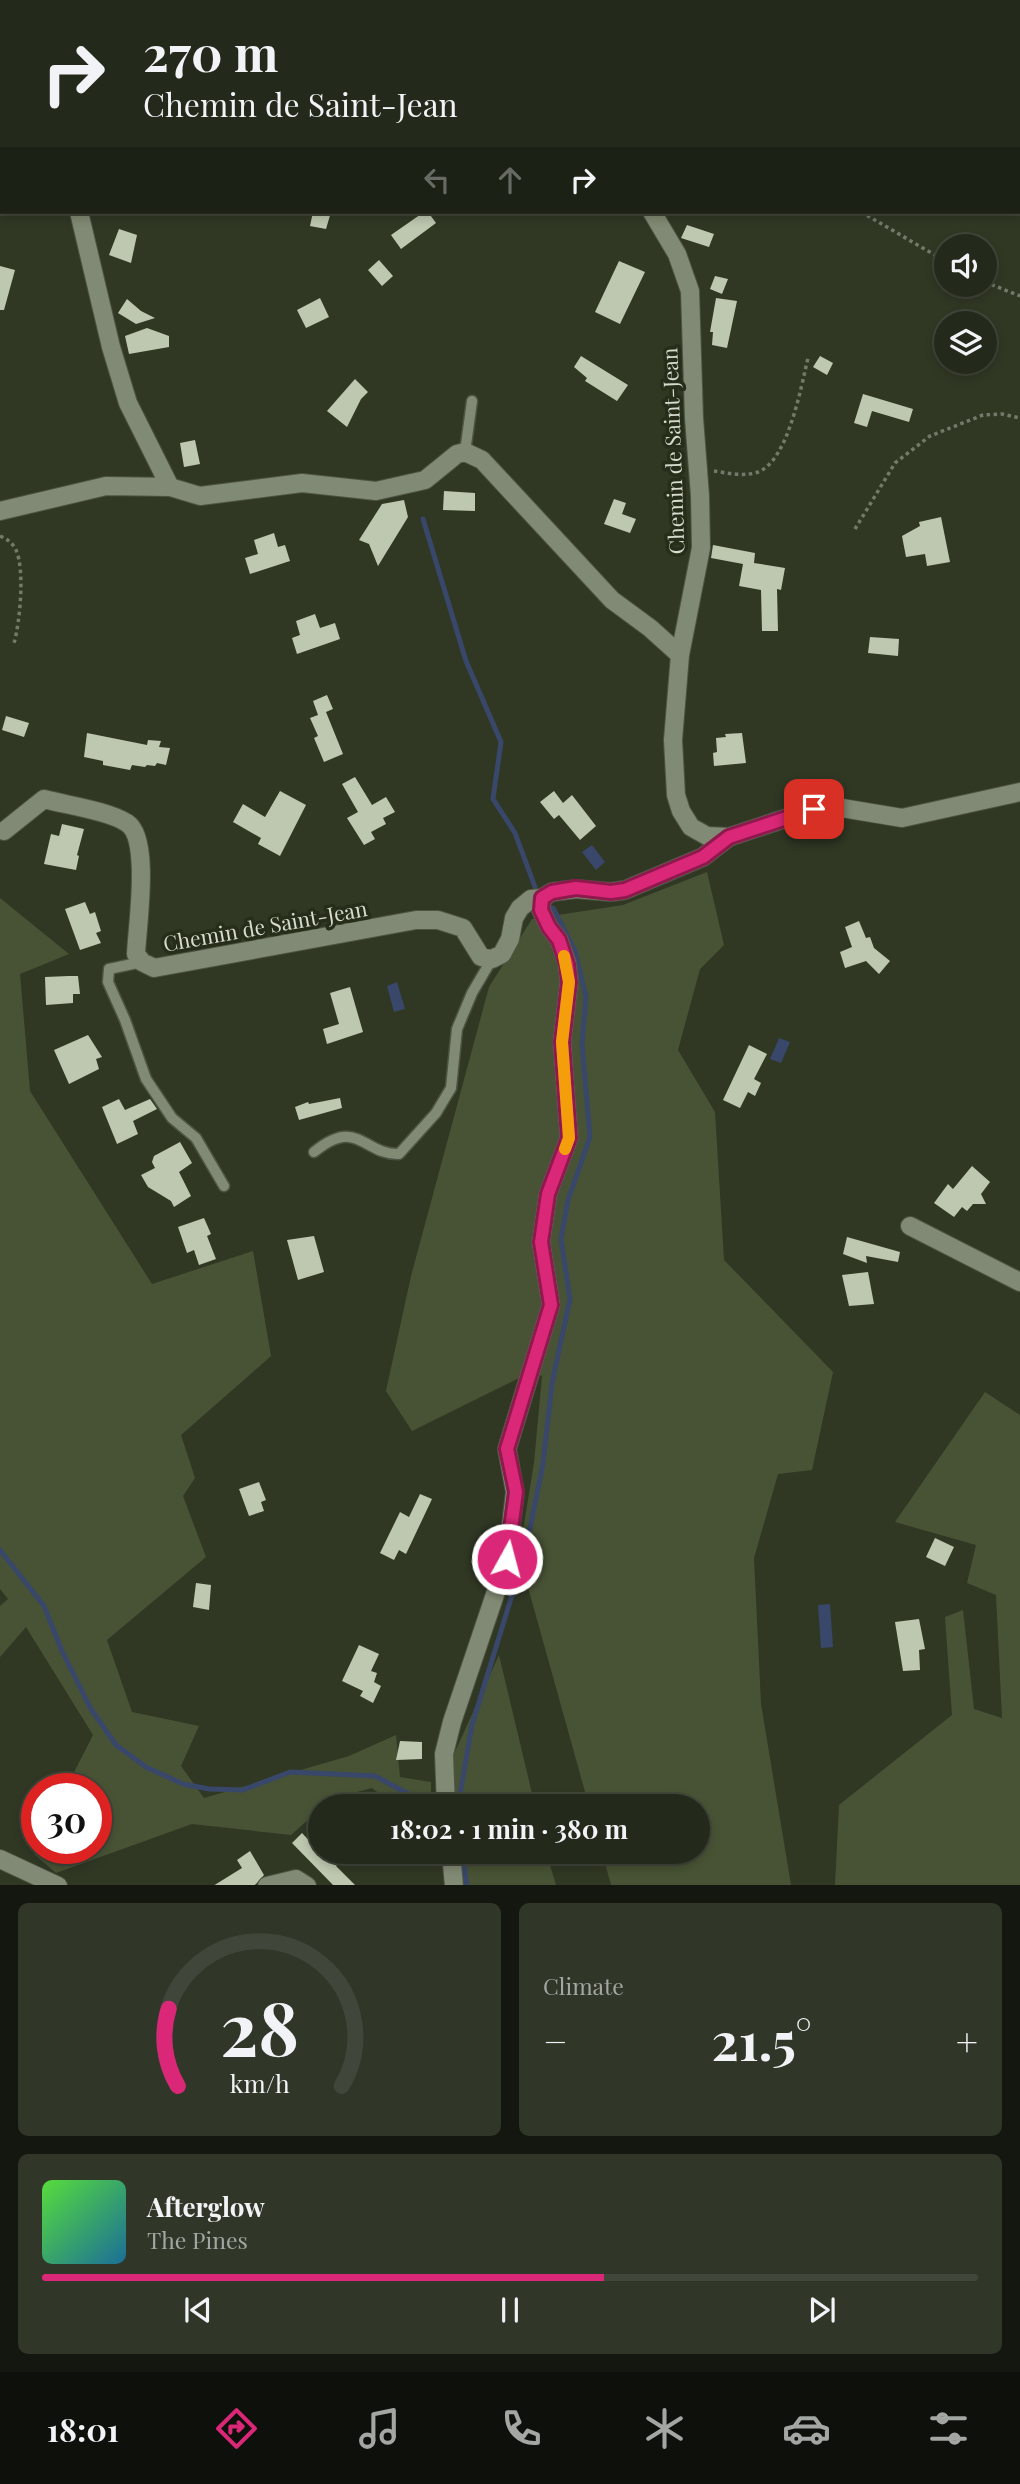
<!DOCTYPE html>
<html lang="en">
<head>
<meta charset="utf-8">
<style>
  body { margin:0; font-family:"Playfair Display",serif; background:#303628; color:#f1f3f6; height:100vh; display:flex; flex-direction:column; font-size:26px; white-space:nowrap }
  * { box-sizing:border-box; margin:0 }
  p { font-size:23px; color:#a3a7a3 }
  .icon { flex:none; width:38px; height:38px; fill:none; stroke:currentColor; stroke-width:2; stroke-linecap:round; stroke-linejoin:round }
  .map { position:relative; height:1885px; overflow:hidden }
  .drawer { display:flex; flex-direction:column; gap:18px; padding:18px; background:#14170f; flex:1 }
  .drawer>* { flex:none }
  .top-card { position:absolute; left:0px; top:0px; width:1020px; height:214px; box-shadow:0 4px 10px #0003,0 0 0 2px #41463a; background:#242a1b; color:#f1f3f6; overflow:hidden }
  .fabs { position:absolute; left:934px; top:234px; display:grid; gap:14px }
  .fabs a { display:grid; place-items:center; width:63px; height:63px; border-radius:50%; background:#242a1b; box-shadow:0 4px 10px #0003,0 0 0 2px #41463a; font-size:35px }
  .speed { position:absolute; left:21px; top:1773px; display:flex; gap:14px; font-size:35px; font-weight:700; text-align:center }
  .speed>* { display:grid; place-content:center; width:91px; height:91px; border-radius:50%; background:#242a1b; box-shadow:0 4px 10px #0003,0 0 0 2px #41463a; line-height:1 }
  .speed .limit { border:10px solid #d22; background:#fff; color:#111 }
  .pin { position:absolute; display:grid; place-items:center; width:60px; height:60px; color:#fff; margin:-30px; border-radius:14px; box-shadow:0 4px 10px #0006 }
  .me { position:absolute; width:77px; margin:-38px; rotate:7deg; stroke-linejoin:round; filter:drop-shadow(0 0 5px #0008) }
  .turn { display:flex; align-items:center; gap:24px; height:147px; padding:0 28px; font-size:32px }
  .turn .icon { width:91px; height:91px; stroke-width:2.5 }
  .turn b { display:block; font-size:49px; line-height:60px }
  .lanes { display:flex; align-items:center; height:66px; padding:0 28px; background:#0003; justify-content:center; gap:35px; direction:ltr }
  .lanes .off { opacity:.35 }
  .big { font-size:52px; font-weight:700; line-height:1.1 }
  .drawer .card { flex:1; display:flex; flex-direction:column; justify-content:center; gap:10px; min-width:0; padding:0 24px; border-radius:10px; background:#303628 }
  .drawer .dial { align-items:center; gap:0 }
  .dial svg { height:182px; overflow:visible; fill:none; stroke:#41463a; stroke-width:7; stroke-linecap:round; text-anchor:middle }
  .dial text { fill:#f1f3f6; stroke:none }
  .song { display:flex; align-items:center; gap:21px }
  .cover { width:84px; height:84px; border-radius:10px; background:linear-gradient(135deg,hsl(110 70% 55%),hsl(200 70% 35%)) }
  .played { height:7px; border-radius:4px; background:linear-gradient(90deg,#db2777 60%,#41463a 60%) }
  .keys { display:flex; justify-content:space-around; direction:ltr }
  .heat { display:flex; justify-content:space-between; align-items:center; font-size:38px; direction:ltr }
  .drawer .tiles { flex:1; display:grid; gap:18px; grid-template-columns:1fr 1fr }
  .card:last-child { grid-column:span 2 }
  .trip { position:absolute; left:308px; top:1794px; width:402px; height:70px; border-radius:35px; background:#242a1b; box-shadow:0 4px 10px #0003,0 0 0 2px #41463a; font-weight:700; line-height:70px; text-align:center }
  .tabs { display:flex; height:112px; justify-content:space-around; align-items:center; background:#0e110b; color:#a3a7a3 }
  .tabs .icon { width:49px; height:49px }
  .tabs .current { color:#db2777 }
  .tabs b { font-size:32px; color:#f1f3f6 }
  .map>svg:first-child { display:block }
</style>
</head>
<body>
<div class="map">
<svg width="1020" height="1886" viewBox="0 0 1020 1886">
  <rect width="100%" height="100%" fill="#303824"/>
  <path fill="#485335" d="M707 872 724 945 700 969 678 1050 715 1112 724 1260 833 1372 812 1470 778 1474 754 1558 761 1704 791 1885H611L602 1852H698V1806H589L519 1555 534 1463 542 1376 529 1373 412 1431 386 1391 411 1276 489 987 532 919 623 905Z
    M0 898 69 954 20 974 30 1091 152 1284 253 1251 271 1356 181 1435 195 1478 183 1496 206 1557 107 1640 132 1712 199 1726 181 1766 204 1798 349 1756 396 1735 400 1777 431 1782V1806H395L372 1788 331 1799 324 1806H320V1809L291 1835 192 1824 56 1873 34 1854 37 1848H96V1788H66L93 1735 26 1627 0 1657V1606L8 1599 0 1589Z
    M985 1392 1020 1415V1885H835L839 1805 952 1715 945 1617 963 1610 974 1709 1002 1718 996 1595 967 1583 976 1545 895 1522Z
    M499 1655 535 1806H453L454 1754Z
    M456 1852H546L556 1885H460Z"/>
  <path fill="#38476a" d="M592 845 605 862 596 870 582 852Z
    M397 982 405 1009 394 1012 387 986Z
    M779 1038 790 1042 781 1063 770 1059Z
    M830 1604 833 1647 821 1648 818 1605Z"/>
  <g fill="none" stroke-linecap="round" stroke-linejoin="round">
    <path stroke="#38476a" stroke-width="5" d="M423 519 466 661 501 742 493 799 515 833 535 887
      M0 1550 44 1606 62 1651 91 1709 116 1745 146 1767 183 1784 209 1789 243 1790 290 1772 375 1776 431 1806
      M458 1806 472 1725 525 1553 543 1464 552 1383 570 1299 561 1239 568 1200 590 1137 582 1044 586 997 575 951 553 908
      M462 1852 467 1886"/>
  </g>
  <path fill="#bec8b0" d="M313 212H331L326 229 310 226Z
    M424 212H428L436 223 401 249 391 235Z
    M687 225 714 234 709 247 681 238Z
    M119 229 137 235 131 263 109 255Z
    M379 260 393 276 382 286 368 270Z
    M619 261 645 272 620 324 595 312Z
    M0 266 15 270 4 310H0Z
    M715 276 728 279 722 294 710 289Z
    M320 298 329 317 306 328 297 310Z
    M716 298 737 301 727 348 712 345 713 332H710Z
    M127 299 141 311 155 318 136 324 118 313Z
    M147 328 169 336V347L129 354 125 336Z
    M581 356 628 385 617 401 585 381 587 378 574 367Z
    M820 356 833 363 827 375 813 367Z
    M355 379 368 392 361 399 347 427 327 411Z
    M863 394 913 409 909 422 872 411 867 427 854 423Z
    M195 440 200 464 184 467 180 443Z
    M444 491 475 493V511L443 510Z
    M614 499 626 503 622 514 636 519 630 533 604 524Z
    M404 500 408 517 378 566 369 544 359 540 382 504Z
    M941 517 950 562 927 566 925 554 906 557 902 536 920 526 919 522Z
    M274 533 278 547 285 545 290 561 250 574 245 558 258 554 254 540Z
    M713 545 755 553 754 563 785 568 781 590 777 589 778 631H762L761 590 739 586 743 564 711 558Z
    M315 614 320 628 335 623 340 639 297 654 292 638 300 635 296 621Z
    M870 637 899 639 898 656 868 653Z
    M327 695 333 709 326 712 343 754 324 762 314 738 318 736 310 718 318 715 313 701Z
    M6 716 29 723 24 737 2 730Z
    M87 733 147 745 148 740 161 741 159 747 170 748 166 765 157 763 155 766 147 765 145 767 132 765 130 770 103 765V761L84 757Z
    M742 733 746 763 714 766 713 753 717 752 716 738 726 737 725 734Z
    M355 777 372 805 386 797 395 812 383 818 386 824 371 832 375 839 364 845 347 818 358 812 342 784Z
    M280 791 306 805 280 856 258 844 261 838 233 822 243 804 265 817Z
    M554 791 563 803 572 795 596 826 580 840 559 815 554 819 540 802Z
    M62 824 84 829 77 855 79 856 76 870 44 864 51 834 59 836Z
    M85 902 90 914 95 912 101 931 96 933 101 943 80 950 65 909Z
    M859 921 866 938 870 937 874 948 890 961 879 974 866 961 845 968 840 952 852 947 845 927Z
    M69 976H78L80 994H73V1003L46 1005 45 977Z
    M350 987 363 1032 327 1044 323 1029 339 1024 330 993Z
    M88 1035 102 1057 96 1059 99 1069 69 1084 54 1050Z
    M749 1045 767 1054 754 1079 761 1083 755 1096 748 1092 740 1108 723 1100Z
    M340 1098 342 1108 299 1120 295 1107 308 1102 309 1104Z
    M119 1099 125 1110 150 1099 157 1109 133 1121 138 1134 117 1144 102 1107Z
    M180 1142 192 1163 179 1172 191 1196 174 1207 171 1201 148 1187 141 1175 155 1168 152 1162 154 1156Z
    M972 1166 990 1182 981 1194 986 1204H973L967 1211 962 1207 954 1217 934 1203 948 1184 953 1189Z
    M204 1218 211 1234 207 1236 216 1259 199 1265 194 1250 187 1253 178 1227Z
    M314 1236 324 1272 298 1280 287 1240Z
    M847 1237 900 1252 898 1262 866 1256 867 1263 843 1254Z
    M868 1272 874 1304 849 1306 842 1275Z
    M259 1482 266 1500 261 1502 264 1511 249 1516 239 1489Z
    M420 1494 432 1499 406 1554 399 1550 394 1560 380 1553 400 1512 409 1517Z
    M935 1538 954 1547 945 1566 926 1557Z
    M196 1583 211 1585 209 1610 193 1607Z
    M919 1619 925 1649 919 1650 920 1670 903 1671 895 1622Z
    M359 1645 379 1654 371 1671 377 1673 374 1682 381 1686 373 1703 360 1696 363 1691 342 1681Z
    M400 1741 422 1742V1759L396 1760Z
    M302 1833 320 1852H349L336 1866 356 1886H334L292 1843Z
    M250 1851 264 1875 256 1884 253 1886H213L242 1868 237 1860Z"/>
  <g fill="none" stroke-linecap="round" stroke-linejoin="round">
    <g stroke="#4d5443" stroke-width="13">
      <path id="lane" d="M28 0H35
        M465 452 472 401
        M142 962 109 969 108 982 125 1020 146 1079 172 1118 196 1138 224 1186
        M314 1152C358 1116 363 1155 399 1154L436 1113 451 1088 457 1029 472 993 492 959"/>
    </g>
    <g stroke="#4d5443" stroke-width="20">
      <path id="street" d="M743 2 746 0
        M1018 125H1020
        M0 174 2 175
        M79 212 111 347 128 403 170 487
        M652 212 677 254 690 291 694 418 700 496 701 548 680 655 673 740 676 795 681 811 691 827 707 836 729 837
        M0 511 106 486 170 487 200 496 302 483 376 491 425 480 457 454 465 452 482 460 612 600 650 628 680 655
        M4 831 44 799C66 805 109 811 127 823 151 838 137 927 136 954L142 962 154 968 416 920H438L463 928 481 957 492 959 502 954 510 939 514 918 520 908 531 899 542 898 552 892 576 889 611 892 625 890 703 857 729 837 814 809 842 808 902 818 1020 792
        M910 1226 1020 1282
        M446 1806 444 1754 452 1722 507 1559 515 1492 507 1449 551 1305 541 1242 548 1194 569 1138 562 1042 569 982 567 963 559 940 549 927 541 910 542 898
        M451 1852 454 1886
        M0 1859 58 1886
        M267 1886 296 1879 307 1886"/>
    </g>
    <path stroke="#747a69" stroke-width="3.5" stroke-dasharray="3.5 3.5" stroke-linecap="butt" d="M628 2V0
      M861 212 947 262
      M985 282 1020 296
      M714 471C727 473 745 477 758 472 788 461 801 387 808 358
      M855 529 895 463 930 436 983 415 1002 414 1020 418
      M0 536C7 539 12 542 16 550 25 570 20 622 14 643"/>
    <use href="#lane" stroke="#818a74" stroke-width="10"/>
    <use href="#street" stroke="#818a74" stroke-width="18"/>
  </g>
  <g fill="none" stroke-linecap="round" stroke-linejoin="round">
    <g stroke="#8e194d" stroke-width="18">
      <path id="route" d="M507 1559 516 1492 507 1449 551 1305 541 1242 548 1194 569 1138 562 1042 569 982 567 964 559 940 549 927 541 910 542 898 552 892 576 888 611 892 625 890 703 857 729 837 814 809"/>
    </g>
    <use href="#route" stroke="#db2777" stroke-width="12"/>
    <path stroke="#f59e0b" stroke-width="12" d="M564 956 569 982 562 1042 569 1138 565 1149"/>
  </g>
  <g text-anchor="middle" dominant-baseline="central" stroke-width="7" stroke-linejoin="round" paint-order="stroke">
    <g font-size="21" fill="#d7dccf" stroke="#262e1a">
      <text transform="translate(672 451) rotate(-92)">Chemin de Saint-Jean</text>
      <text transform="translate(265 925) rotate(-10)">Chemin de Saint-Jean</text>
    </g>
  </g>
</svg>
<div class="fabs">
<a><svg class="icon" aria-label="sound" viewBox="0 0 24 24"><path d="M4 9h4l5-4v14l-5-4H4zM17 9q2 3 0 6"/></svg></a>
<a><svg class="icon" aria-label="layers" viewBox="0 0 24 24"><path d="M12 4l9 5-9 5-9-5zM3 14l9 5 9-5"/></svg></a>
</div>
<div class="speed"><div class="limit">30</div></div>
<div class="pin" style="left:814px;top:809px;background:#d93025"><svg class="icon" aria-label="arrive" viewBox="0 0 24 24"><path d="M6 21V4h12l-3 4 3 4H6"/></svg></div>
<svg class="me" style="left:507px;top:1559px" viewBox="-20 -20 40 40"><circle r="17" fill="#db2777" stroke="#fff" stroke-width="3"/><path d="M0-11L8 9 0 5-8 9z" fill="#fff"/></svg>
<div class="trip">18:02 · 1 min · 380 m</div>
<div class="top-card">
<div class="turn"><svg class="icon" aria-label="right" viewBox="0 0 24 24"><path d="M7 20v-9h11M14 6l5 5-5 5"/></svg><div><b>270 m</b>Chemin de Saint-Jean</div></div>
<div class="lanes"><svg class="icon off" aria-label="left" viewBox="0 0 24 24"><path d="M17 20v-9H6M10 6l-5 5 5 5"/></svg><svg class="icon off" aria-label="ahead" viewBox="0 0 24 24"><path d="M12 20V5M6 11l6-6 6 6"/></svg><svg class="icon" aria-label="right" viewBox="0 0 24 24"><path d="M7 20v-9h11M14 6l5 5-5 5"/></svg></div>
</div>
</div>
<section class="drawer">
<div class="tiles">
<div class="card dial"><svg viewBox="0 0 100 80">
<path d="M14 69A42 42 0 1 1 86 69"/>
<path d="M14 69A42 42 0 0 1 10 35" stroke="#db2777"/>
<text x="50" y="56" font-size="32" font-weight="700">28</text>
<text x="50" y="72" font-size="11">km/h</text>
</svg></div>
<div class="card"><p>Climate</p>
<div class="heat"><a>−</a><b class="big">21.5°</b><a>+</a></div>
</div>
<div class="card">
<div class="song"><i class="cover"></i><div><b>Afterglow</b><p>The Pines</p></div></div>
<div class="played"></div>
<div class="keys"><svg class="icon" aria-label="previous" viewBox="0 0 24 24"><path d="M18 5L8 12l10 7zM5 5v14"/></svg><svg class="icon" aria-label="pause" viewBox="0 0 24 24"><path d="M8 5v14M16 5v14"/></svg><svg class="icon" aria-label="next" viewBox="0 0 24 24"><path d="M6 5l10 7-10 7zM19 5v14"/></svg></div>
</div>
</div>
</section>
<nav class="tabs">
<b>18:01</b>
<svg class="icon current" aria-label="directions" viewBox="0 0 24 24"><path d="M12 3l9 9-9 9-9-9zM9 14v-3h6M13 9l2 2-2 2"/></svg>
<svg class="icon" aria-label="music" viewBox="0 0 24 24"><path d="M9 18V5l10-2v13"/><circle cx="6" cy="18" r="3"/><circle cx="16" cy="16" r="3"/></svg>
<svg class="icon" aria-label="phone" viewBox="0 0 24 24"><path d="M5 4h4l2 5-3 2q2 4 5 5l2-3 5 2v4C11 20 4 13 5 4z"/></svg>
<svg class="icon" aria-label="climate" viewBox="0 0 24 24"><path d="M12 3v18M4 7l16 10M4 17L20 7"/></svg>
<svg class="icon" aria-label="car" viewBox="0 0 24 24"><path d="M5 17H2v-5l4-1 3-4h7l3 4 3 1v5h-3M9 17h6M6 11h13"/><circle cx="7" cy="17" r="2"/><circle cx="17" cy="17" r="2"/></svg>
<svg class="icon" aria-label="filters" viewBox="0 0 24 24"><path d="M4 7h16M4 17h16"/><circle cx="9" cy="7" r="2"/><circle cx="15" cy="17" r="2"/></svg>
</nav>
</body>
</html>
